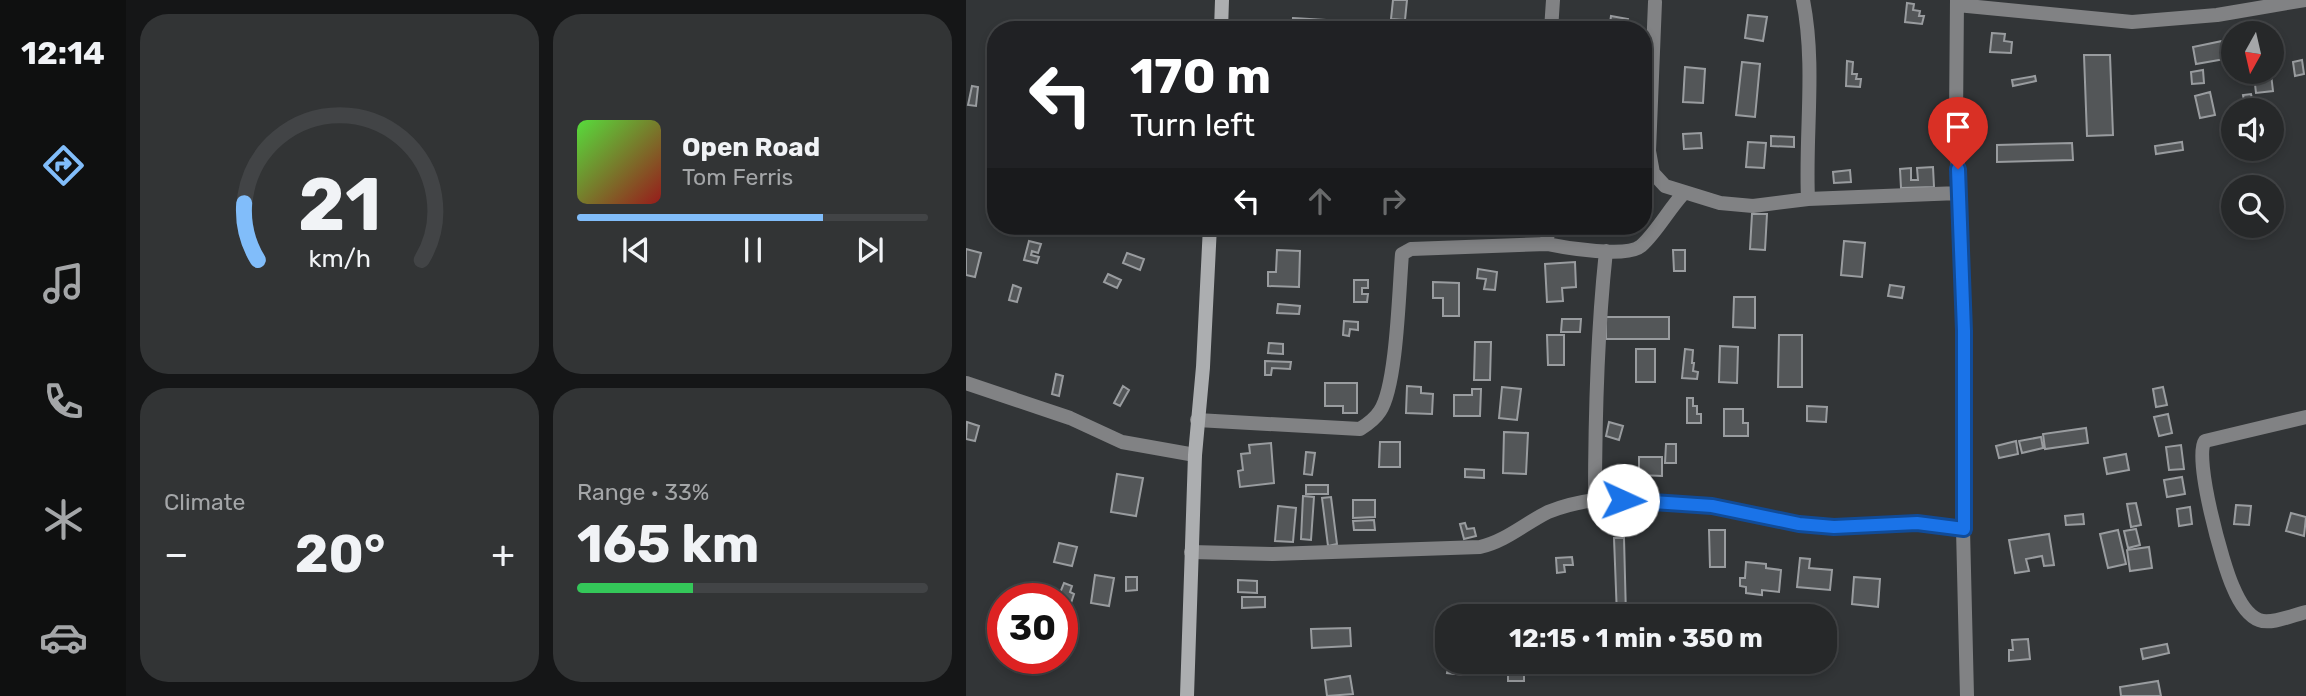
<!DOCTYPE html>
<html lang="en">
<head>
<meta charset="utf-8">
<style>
  body { margin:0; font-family:Rubik,sans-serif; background:#323435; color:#f1f3f6; height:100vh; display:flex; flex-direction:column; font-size:26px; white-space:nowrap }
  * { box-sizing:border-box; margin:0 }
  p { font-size:23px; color:#a4a6a8 }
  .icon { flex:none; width:38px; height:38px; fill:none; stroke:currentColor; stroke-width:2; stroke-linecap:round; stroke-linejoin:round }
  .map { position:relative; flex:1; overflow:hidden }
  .drawer { display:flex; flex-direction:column; gap:14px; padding:14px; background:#151617; width:840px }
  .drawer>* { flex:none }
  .banner { position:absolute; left:21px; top:21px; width:665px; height:214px; border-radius:28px; box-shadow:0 4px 10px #0003,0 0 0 2px #424446; background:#202124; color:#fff; overflow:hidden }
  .needle { width:46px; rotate:188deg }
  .fabs { position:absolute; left:1255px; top:21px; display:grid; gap:14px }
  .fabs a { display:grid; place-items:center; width:63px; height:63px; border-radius:50%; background:#262829; box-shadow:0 4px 10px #0003,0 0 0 2px #424446; font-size:35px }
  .speed { position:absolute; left:21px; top:583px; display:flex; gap:14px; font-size:35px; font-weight:700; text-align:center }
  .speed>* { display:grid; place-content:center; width:91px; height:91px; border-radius:50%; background:#262829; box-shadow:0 4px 10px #0003,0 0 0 2px #424446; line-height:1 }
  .speed .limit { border:10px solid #d22; background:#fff; color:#111 }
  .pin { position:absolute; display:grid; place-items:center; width:60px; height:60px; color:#fff; margin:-72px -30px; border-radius:50% 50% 50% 0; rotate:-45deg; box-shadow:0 0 7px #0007 }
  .pin .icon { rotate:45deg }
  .me { position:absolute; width:77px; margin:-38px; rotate:92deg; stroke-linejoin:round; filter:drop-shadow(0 0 5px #0008) }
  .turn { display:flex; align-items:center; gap:24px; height:147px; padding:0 28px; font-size:32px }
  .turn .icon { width:91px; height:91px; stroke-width:2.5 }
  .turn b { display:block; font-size:49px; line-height:60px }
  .lanes { display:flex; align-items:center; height:66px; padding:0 28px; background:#0003; justify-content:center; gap:35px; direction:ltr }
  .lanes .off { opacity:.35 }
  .big { font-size:52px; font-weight:700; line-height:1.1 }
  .drawer .tile { flex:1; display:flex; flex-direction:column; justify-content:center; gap:10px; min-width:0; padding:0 24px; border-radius:28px; background:#323435 }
  .drawer .dial { align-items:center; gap:0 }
  .dial svg { height:182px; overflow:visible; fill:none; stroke:#424446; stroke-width:7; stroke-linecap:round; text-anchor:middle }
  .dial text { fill:#f1f3f6; stroke:none }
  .song { display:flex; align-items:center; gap:21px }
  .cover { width:84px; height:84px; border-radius:10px; background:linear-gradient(135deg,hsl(110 70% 55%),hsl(0 70% 35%)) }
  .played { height:7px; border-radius:4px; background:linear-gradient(90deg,#81bdfa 70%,#424446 70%) }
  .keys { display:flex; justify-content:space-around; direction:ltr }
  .heat { display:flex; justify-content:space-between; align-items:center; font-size:38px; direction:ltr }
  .charge { height:10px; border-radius:5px; background:linear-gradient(90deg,#34c759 33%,#424446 0) }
  .drawer .tiles { flex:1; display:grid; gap:14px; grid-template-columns:repeat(2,1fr) }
  .trip { position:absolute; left:469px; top:604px; width:402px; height:70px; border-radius:28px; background:#262829; box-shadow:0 4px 10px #0003,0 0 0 2px #424446; font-weight:700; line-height:70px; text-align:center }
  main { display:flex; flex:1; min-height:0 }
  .menu { display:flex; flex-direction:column; width:126px; justify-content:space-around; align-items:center; background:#0f1010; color:#a4a6a8 }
  .menu .icon { width:49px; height:49px }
  .menu .selected { color:#81bdfa }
  .menu b { font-size:32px; color:#f1f3f6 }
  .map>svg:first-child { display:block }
</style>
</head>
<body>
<main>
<nav class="menu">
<b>12:14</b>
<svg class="icon selected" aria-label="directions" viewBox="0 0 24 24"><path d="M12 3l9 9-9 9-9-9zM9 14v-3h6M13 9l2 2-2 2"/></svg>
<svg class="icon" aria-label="music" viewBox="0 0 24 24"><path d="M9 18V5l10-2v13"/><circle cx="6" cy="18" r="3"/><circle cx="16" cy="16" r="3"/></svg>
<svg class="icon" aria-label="phone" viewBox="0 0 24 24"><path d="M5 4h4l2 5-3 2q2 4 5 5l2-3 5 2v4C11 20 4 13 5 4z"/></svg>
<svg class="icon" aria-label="climate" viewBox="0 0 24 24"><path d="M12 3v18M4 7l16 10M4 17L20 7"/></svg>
<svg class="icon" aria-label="car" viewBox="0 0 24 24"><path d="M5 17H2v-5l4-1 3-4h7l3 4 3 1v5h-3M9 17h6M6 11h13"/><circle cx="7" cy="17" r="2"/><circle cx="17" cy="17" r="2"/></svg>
</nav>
<section class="drawer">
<div class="tiles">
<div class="tile dial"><svg viewBox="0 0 100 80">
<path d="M14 69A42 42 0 1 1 86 69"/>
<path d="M14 69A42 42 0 0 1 8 44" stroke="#81bdfa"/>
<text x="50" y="56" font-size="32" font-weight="700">21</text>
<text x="50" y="72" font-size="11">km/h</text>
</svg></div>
<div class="tile">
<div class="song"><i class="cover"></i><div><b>Open Road</b><p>Tom Ferris</p></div></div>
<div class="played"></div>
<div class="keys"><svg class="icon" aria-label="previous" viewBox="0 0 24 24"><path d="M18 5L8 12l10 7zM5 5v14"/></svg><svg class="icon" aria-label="pause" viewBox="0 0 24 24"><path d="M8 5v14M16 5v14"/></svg><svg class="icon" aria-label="next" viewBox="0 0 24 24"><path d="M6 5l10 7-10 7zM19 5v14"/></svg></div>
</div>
<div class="tile"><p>Climate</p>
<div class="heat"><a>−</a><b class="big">20°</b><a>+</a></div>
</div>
<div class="tile"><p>Range · 33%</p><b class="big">165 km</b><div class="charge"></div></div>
</div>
</section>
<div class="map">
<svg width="1340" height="696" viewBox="0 0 1340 696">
  <rect width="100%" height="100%" fill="#323537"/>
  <path fill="#535658" stroke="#999c9f" stroke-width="2" d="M427 0H441L439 20 425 19Z
    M941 3 948 4 947 10 954 11 953 16H958L956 24 939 22Z
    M782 15 801 17 797 41 779 38Z
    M645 16 662 19 660 30H643Z
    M327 18 409 23V30H326Z
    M1026 33 1039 34 1038 41 1046 42 1045 53 1024 52Z
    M1256 41 1259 59 1230 64 1227 47Z
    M1118 55H1144L1147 135 1121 136Z
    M1336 60 1338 74 1329 76 1327 62Z
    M881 61 887 62 886 74H891L890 79H895L894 87 880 86Z
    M776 62 794 64 789 117 770 115Z
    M719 67 739 69 737 103 717 102Z
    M1237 70 1238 83 1226 84 1225 72Z
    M1305 74 1307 91 1290 93 1288 76Z
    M1069 76 1070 81 1047 86 1046 80Z
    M6 86 12 87 10 106 2 105Z
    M1244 92 1249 115 1234 118 1229 96Z
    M1285 94 1288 109 1280 110 1277 95Z
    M735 133 736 148 718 149 717 134Z
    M805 136 828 137V147L805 146Z
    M782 142 800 143 798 168 780 167Z
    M1216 142 1217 150 1190 154 1189 146Z
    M1106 143 1107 160 1031 162V145Z
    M967 167 968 187 935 188 934 169 945 168V180H952L951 168Z
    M884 170 885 182 868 183 867 172Z
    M786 214H801L799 250 784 249Z
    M96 226H118L115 235 95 229Z
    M391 226H415V235L390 233Z
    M63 241 75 244 72 253 66 251 65 255 73 257 71 263 58 260Z
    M878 241 899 243 896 277 875 275Z
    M0 249 15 253 9 277 0 275Z
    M311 250 334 251 333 287 302 286V272H310Z
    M707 250H719V271H708Z
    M161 253 178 259 174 270 157 263Z
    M609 262 610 287 596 288 597 301 581 302 579 264Z
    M512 269 531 272 529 290 518 289 520 279 511 278Z
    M142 274 155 280 151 288 138 282Z
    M388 280H402V288H396V294H402L401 302H388Z
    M467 282 493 283V316H477V298H467Z
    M47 285 55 288 51 302 43 300Z
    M924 285 938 287 936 298 922 296Z
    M768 297H789V328L767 327Z
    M312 304 334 306 333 314 311 313Z
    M640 317H703V339H640Z
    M596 319H615L614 332H595Z
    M378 321 392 322V330L384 329 383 336 377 335Z
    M581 335H598V365H582Z
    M813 335H836V387H812Z
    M509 342H525L524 380H508Z
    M303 343 317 344V354L302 353Z
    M754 346 772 347 771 383 753 382Z
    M670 349H689V382H670Z
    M719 349 727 350 726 363H728L727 371 732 372 731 379 716 378Z
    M299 361 325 362 324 369 306 368 305 375H299Z
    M90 374 97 376 93 396 86 394Z
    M359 383H391V413H377V406H359Z
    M157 386 163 390 154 406 148 403Z
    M441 386 455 387V393L467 394 466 414 440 413Z
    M536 387 555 389 551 420 533 418Z
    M1197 387 1201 405 1190 407 1187 389Z
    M506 389H515L514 416H488V395H506Z
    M721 398H727V406H731V414H735V423H721Z
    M841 406 861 407 860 422 841 421Z
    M758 409H777V423H782V436H758Z
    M1202 414 1206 433 1193 436 1188 417Z
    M1 422 13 426 9 441 0 439Z
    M643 422 657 426 653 440 640 436Z
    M1120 428 1122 443 1079 449 1077 434Z
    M538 432 562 433 560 474 537 473Z
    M1075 437 1077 448 1056 453 1053 441Z
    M1050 441 1052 454 1033 458 1030 446Z
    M414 442H434V467H413Z
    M305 443 308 483 274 487 272 471 277 470 275 454 284 453 283 445Z
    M700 444H710V463H699Z
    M1215 445 1218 469 1203 470 1200 447Z
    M340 452 349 453 346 475 338 474Z
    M1160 454 1163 470 1141 474 1138 458Z
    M673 457H696V476L673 475Z
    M499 469 518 470V478L499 477Z
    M151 474 177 478 170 516 145 512Z
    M1216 477 1219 494 1201 497 1198 480Z
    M340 485H362V494H340Z
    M337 496 348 497 345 540 335 539Z
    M365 497 371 544 362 546 356 498Z
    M387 500H409V517L387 518Z
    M1170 503 1175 525 1165 527 1161 504Z
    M1270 505 1285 506 1283 525 1268 524Z
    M312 506 330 508 327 542 309 541Z
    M1224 507 1226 524 1213 526 1211 509Z
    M1325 513 1340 517 1338 536 1320 531Z
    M1117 514 1118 524 1100 525 1099 516Z
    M408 520 409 530H388L387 521Z
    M499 523 501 529 508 528 510 536 498 539 494 524Z
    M1170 529 1174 545 1162 548 1158 531Z
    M743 530H759V567H744Z
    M1152 530 1160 564 1142 568 1134 534Z
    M1083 534 1088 565 1078 566 1076 556 1060 559 1063 571 1049 573 1043 540Z
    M648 538H658L660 616H651Z
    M93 543 111 547 106 566 88 562Z
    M1183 547 1186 568 1164 571 1161 550Z
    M606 557 607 565H598L599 572 591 573 590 558Z
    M834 558 844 559 843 568 866 570 864 590 831 587Z
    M780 562 800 564V568L815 570 813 592 796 590V595L780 593V587L774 586V578H779Z
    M129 575 148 578 143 606 125 603Z
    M160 577H171V590L160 591Z
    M888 577 914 579 912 607 886 604Z
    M272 580 291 581V593L272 592Z
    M98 583 106 586 104 592 108 594 105 603 92 598Z
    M276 597H299V607L276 608Z
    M384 628 385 646 346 648 345 629Z
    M1062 639 1064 659 1043 661V650H1047L1046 640Z
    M1201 644 1203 653 1177 659 1175 649Z
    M483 662H494L493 665 500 666 499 675 481 673Z
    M542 662H558V681H542Z
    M630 662H659V672L631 673Z
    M761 662H793V668H761Z
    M384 676 387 694 361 696 359 680Z
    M1192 681 1195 696H1155L1154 687Z"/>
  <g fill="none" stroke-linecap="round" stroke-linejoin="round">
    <path stroke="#818284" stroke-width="14" d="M837 0C850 66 839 133 842 199
      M991 0 990 121 998 331 997 529 1001 696
      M689 2 683 151 687 173 699 186 754 203 787 206 842 199 993 193
      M991 5 1166 22 1251 15 1339 0
      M585 30 587 0
      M582 226 581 244C600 248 661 258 675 246 690 233 703 209 717 194
      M0 383 104 418 156 442 229 455
      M1340 417 1239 441C1227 457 1257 566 1267 587 1272 599 1280 615 1293 620 1305 625 1327 615 1340 612
      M231 420 394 429C402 424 409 419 414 411 431 386 433 288 436 254L445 249 581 244
      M629 500C629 416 631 334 640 251
      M225 552 307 554 514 547C540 541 558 524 582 512 597 506 614 502 629 500L746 506 833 525 868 527 906 524 951 523 997 529"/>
    <path stroke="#acaeb0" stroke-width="14" d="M255 30 256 0
      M221 696 229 455 237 367 244 226"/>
  </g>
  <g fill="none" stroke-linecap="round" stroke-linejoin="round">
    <g stroke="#114b97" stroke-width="18">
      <path id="route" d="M657 500 746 506 833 524 868 527 951 523 998 529V331L992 169"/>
    </g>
    <use href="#route" stroke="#1a73e8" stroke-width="12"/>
  </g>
</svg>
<div class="fabs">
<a><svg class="needle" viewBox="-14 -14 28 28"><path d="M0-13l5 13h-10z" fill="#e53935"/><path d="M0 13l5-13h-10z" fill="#a4a6a8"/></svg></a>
<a><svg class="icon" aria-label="sound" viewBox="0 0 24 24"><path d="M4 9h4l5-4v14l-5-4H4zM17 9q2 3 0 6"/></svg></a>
<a><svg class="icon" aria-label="search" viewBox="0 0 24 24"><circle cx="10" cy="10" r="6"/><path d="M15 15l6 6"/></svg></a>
</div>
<div class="speed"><div class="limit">30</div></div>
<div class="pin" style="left:992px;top:169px;background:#d93025"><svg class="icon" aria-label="arrive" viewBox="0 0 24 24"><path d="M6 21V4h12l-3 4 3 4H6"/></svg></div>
<svg class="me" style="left:657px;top:500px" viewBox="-20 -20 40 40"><circle r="19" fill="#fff"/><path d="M0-13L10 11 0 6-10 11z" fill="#1a73e8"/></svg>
<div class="trip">12:15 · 1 min · 350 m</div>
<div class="banner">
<div class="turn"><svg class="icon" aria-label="left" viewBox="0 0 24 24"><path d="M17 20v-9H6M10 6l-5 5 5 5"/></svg><div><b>170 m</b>Turn left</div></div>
<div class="lanes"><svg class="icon" aria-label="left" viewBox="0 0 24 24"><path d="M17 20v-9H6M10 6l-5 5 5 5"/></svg><svg class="icon off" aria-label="ahead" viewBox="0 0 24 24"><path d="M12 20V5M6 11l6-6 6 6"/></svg><svg class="icon off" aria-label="right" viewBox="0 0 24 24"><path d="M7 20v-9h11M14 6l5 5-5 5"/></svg></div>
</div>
</div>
</main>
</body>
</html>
